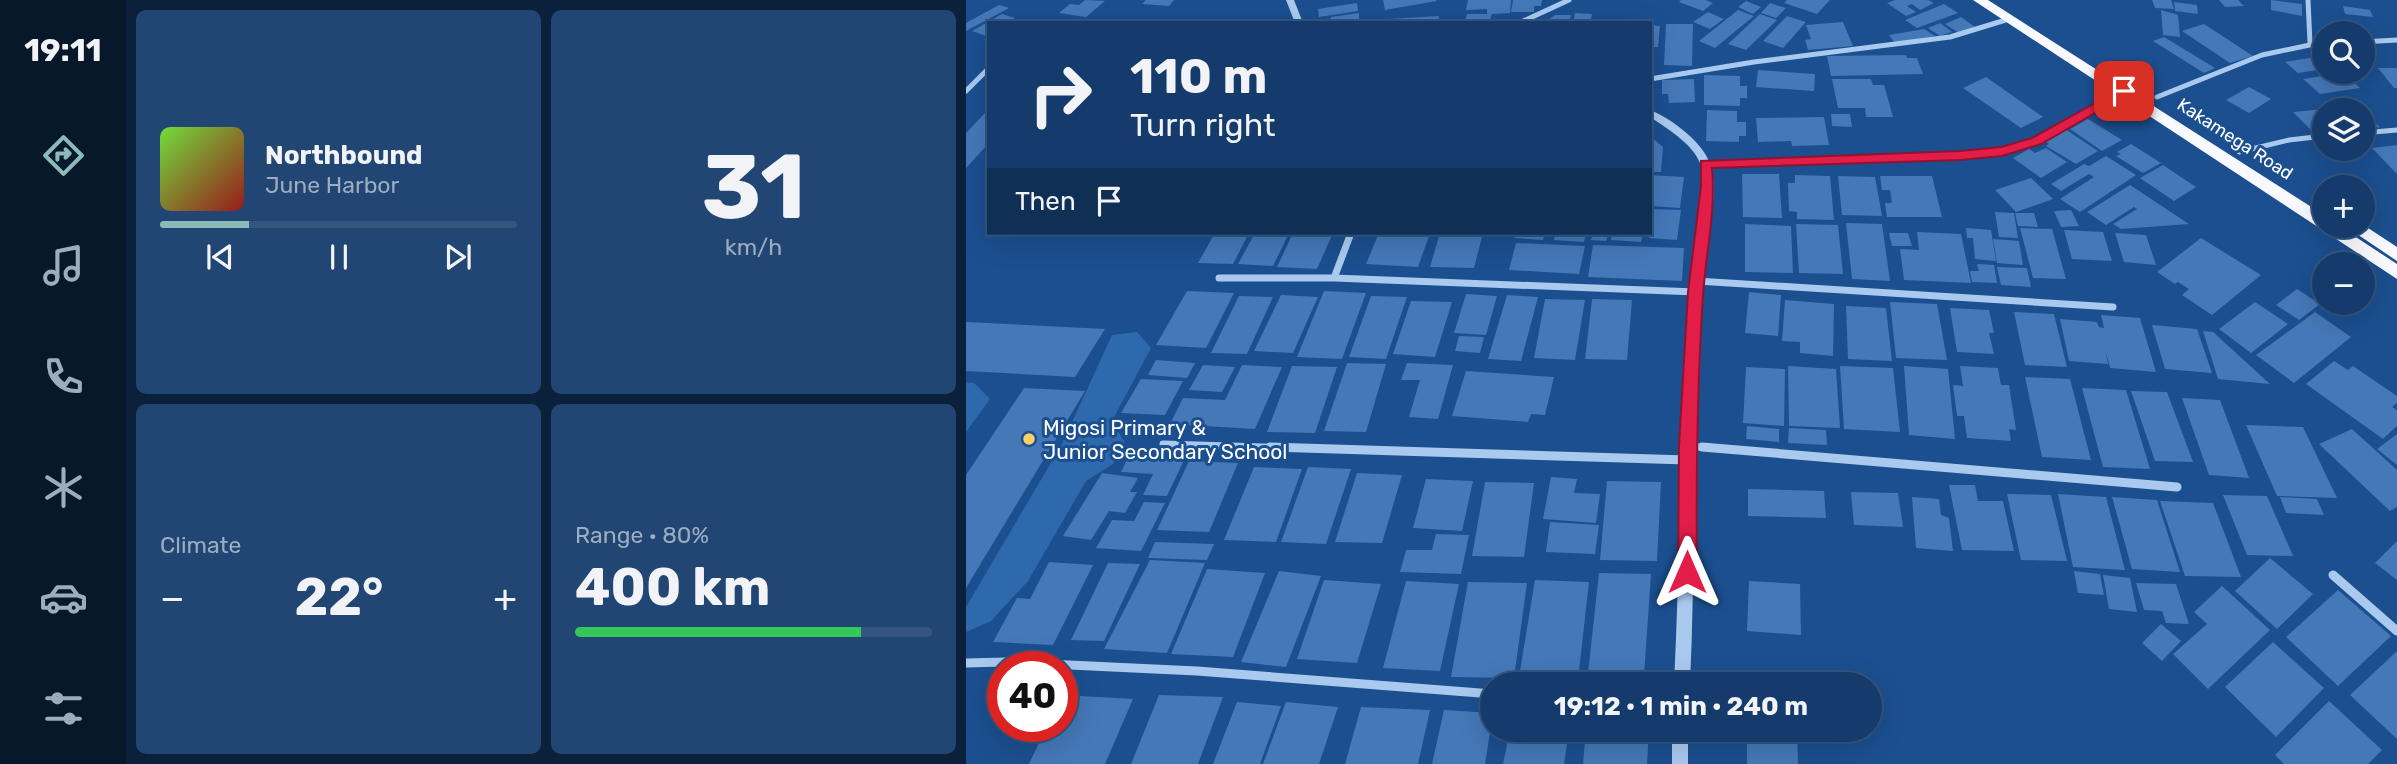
<!DOCTYPE html>
<html lang="en">
<head>
<meta charset="utf-8">
<style>
  body { margin:0; font-family:Rubik,sans-serif; background:#214673; color:#f1f3f6; height:100vh; display:flex; flex-direction:column; font-size:26px; white-space:nowrap }
  * { box-sizing:border-box; margin:0 }
  p { font-size:23px; color:#9dadc1 }
  .icon { flex:none; width:38px; height:38px; fill:none; stroke:currentColor; stroke-width:2; stroke-linecap:round; stroke-linejoin:round }
  .map { position:relative; flex:1; overflow:hidden }
  .sheet { display:flex; flex-direction:column; gap:10px; padding:10px; background:#0b203b; width:840px }
  .sheet>* { flex:none }
  .guide { position:absolute; left:21px; top:21px; width:665px; height:214px; border-radius:0px; box-shadow:0 7px 28px #0002,0 0 0 2px #33557e; background:#143b6b; color:#f1f3f6; overflow:hidden }
  .buttons { position:absolute; left:1346px; top:21px; display:grid; gap:14px }
  .buttons a { display:grid; place-items:center; width:63px; height:63px; border-radius:50%; background:#143b6b; box-shadow:0 7px 28px #0002,0 0 0 2px #33557e; font-size:35px }
  .speed { position:absolute; left:21px; top:651px; display:flex; gap:14px; font-size:35px; font-weight:700; text-align:center }
  .speed>* { display:grid; place-content:center; width:91px; height:91px; border-radius:50%; background:#143b6b; box-shadow:0 7px 28px #0002,0 0 0 2px #33557e; line-height:1 }
  .speed .limit { border:10px solid #d22; background:#fff; color:#111 }
  .pin { position:absolute; display:grid; place-items:center; width:60px; height:60px; color:#fff; margin:-30px; border-radius:14px; box-shadow:0 4px 10px #0006 }
  .me { position:absolute; width:77px; margin:-38px; rotate:0deg; stroke-linejoin:round; filter:drop-shadow(0 0 5px #0008) }
  .turn { display:flex; align-items:center; gap:24px; height:147px; padding:0 28px; font-size:32px }
  .turn .icon { width:91px; height:91px; stroke-width:2.5 }
  .turn b { display:block; font-size:49px; line-height:60px }
  .then { display:flex; align-items:center; height:66px; padding:0 28px; background:#0003; gap:14px; font-size:26px }
  .big { font-size:52px; font-weight:700; line-height:1.1 }
  .sheet .card { flex:1; display:flex; flex-direction:column; justify-content:center; gap:10px; min-width:0; padding:0 24px; border-radius:10px; background:#214673 }
  .sheet .dial { align-items:center; gap:0 }
  .dial b { font-size:91px; line-height:1 }
  .song { display:flex; align-items:center; gap:21px }
  .cover { width:84px; height:84px; border-radius:10px; background:linear-gradient(135deg,hsl(100 70% 55%),hsl(0 70% 35%)) }
  .played { height:7px; border-radius:4px; background:linear-gradient(90deg,#8bbbb9 25%,#33557e 25%) }
  .keys { display:flex; justify-content:space-around; direction:ltr }
  .heat { display:flex; justify-content:space-between; align-items:center; font-size:38px; direction:ltr }
  .charge { height:10px; border-radius:5px; background:linear-gradient(90deg,#34c759 80%,#33557e 0) }
  .sheet .tiles { flex:1; display:grid; gap:10px; grid-template-columns:repeat(2,1fr) }
  .trip { position:absolute; left:514px; top:672px; width:402px; height:70px; border-radius:35px; background:#143b6b; box-shadow:0 7px 28px #0002,0 0 0 2px #33557e; font-weight:700; line-height:70px; text-align:center }
  main { display:flex; flex:1; min-height:0 }
  .tab-bar { display:flex; flex-direction:column; width:126px; justify-content:space-around; align-items:center; background:#08182b; color:#9dadc1 }
  .tab-bar .icon { width:49px; height:49px }
  .tab-bar .current { color:#8bbbb9 }
  .tab-bar b { font-size:32px; color:#f1f3f6 }
  .map>svg:first-child { display:block }
</style>
</head>
<body>
<main>
<nav class="tab-bar">
<b>19:11</b>
<svg class="icon current" aria-label="directions" viewBox="0 0 24 24"><path d="M12 3l9 9-9 9-9-9zM9 14v-3h6M13 9l2 2-2 2"/></svg>
<svg class="icon" aria-label="music" viewBox="0 0 24 24"><path d="M9 18V5l10-2v13"/><circle cx="6" cy="18" r="3"/><circle cx="16" cy="16" r="3"/></svg>
<svg class="icon" aria-label="phone" viewBox="0 0 24 24"><path d="M5 4h4l2 5-3 2q2 4 5 5l2-3 5 2v4C11 20 4 13 5 4z"/></svg>
<svg class="icon" aria-label="climate" viewBox="0 0 24 24"><path d="M12 3v18M4 7l16 10M4 17L20 7"/></svg>
<svg class="icon" aria-label="car" viewBox="0 0 24 24"><path d="M5 17H2v-5l4-1 3-4h7l3 4 3 1v5h-3M9 17h6M6 11h13"/><circle cx="7" cy="17" r="2"/><circle cx="17" cy="17" r="2"/></svg>
<svg class="icon" aria-label="filters" viewBox="0 0 24 24"><path d="M4 7h16M4 17h16"/><circle cx="9" cy="7" r="2"/><circle cx="15" cy="17" r="2"/></svg>
</nav>
<section class="sheet">
<div class="tiles">
<div class="card">
<div class="song"><i class="cover"></i><div><b>Northbound</b><p>June Harbor</p></div></div>
<div class="played"></div>
<div class="keys"><svg class="icon" aria-label="previous" viewBox="0 0 24 24"><path d="M18 5L8 12l10 7zM5 5v14"/></svg><svg class="icon" aria-label="pause" viewBox="0 0 24 24"><path d="M8 5v14M16 5v14"/></svg><svg class="icon" aria-label="next" viewBox="0 0 24 24"><path d="M6 5l10 7-10 7zM19 5v14"/></svg></div>
</div>
<div class="card dial"><b>31</b><p>km/h</p></div>
<div class="card"><p>Climate</p>
<div class="heat"><a>−</a><b class="big">22°</b><a>+</a></div>
</div>
<div class="card"><p>Range · 80%</p><b class="big">400 km</b><div class="charge"></div></div>
</div>
</section>
<div class="map">
<svg width="1431" height="764" viewBox="0 0 1431 764">
  <rect width="100%" height="100%" fill="#1b4f8f"/>
  <path fill="#2e69ad" d="M171 332 185 348 146 421 159 443 147 464 120 481 62 581 25 621 0 632V607L96 444 146 335Z
    M0 382 8 383 24 399 0 432Z"/>
  <path fill="#4478b7" d="M119 0 139 1 120 17 93 13 104 4 113 5Z
    M180 0H208L203 6 176 4Z
    M417 0H470L471 1 419 10Z
    M502 0H545L544 13 526 14 523 22H499L501 14H521V9L500 10Z
    M547 0H576L575 6H568V12H545Z
    M715 0H740L747 3 737 11 713 2Z
    M821 0H864L851 14 818 3Z
    M929 0H962L968 3 954 10 946 4 941 6 950 12 940 16 921 3Z
    M1186 0H1205L1208 9 1189 8Z
    M1253 0H1272L1278 6 1259 7Z
    M1305 0 1336 4V16L1305 10Z
    M780 1 795 7 787 14 772 7Z
    M1208 2 1231 5 1232 14 1209 11Z
    M391 3 392 11 353 17 352 9Z
    M804 3 820 8 810 18 795 13Z
    M978 4 992 13 951 28 939 20Z
    M33 5 43 8 0 31V23Z
    M1377 6 1404 10 1407 17 1379 14Z
    M772 10 788 16 749 48 733 41Z
    M1195 10 1212 15 1214 37 1197 35Z
    M742 12 758 19 744 29 727 22Z
    M393 13V22L364 23 365 17Z
    M609 13 626 14 624 23H607Z
    M36 14 49 18 41 23H23V34L20 36 6 31Z
    M794 14 811 20 780 50 762 44Z
    M589 15H605L603 22H579Z
    M473 16 472 23H422L423 19Z
    M821 16 840 22 817 48 797 41Z
    M995 17 1009 27 993 33 979 24Z
    M877 22 887 46 842 50 839 40 845 39 840 25Z
    M974 23 986 32 974 36 962 28Z
    M700 24H727L726 66 698 65Z
    M1238 24 1287 56 1264 63 1216 31Z
    M684 25 694 26 692 47H684Z
    M958 29 969 36 929 43 923 35Z
    M1198 37 1249 68 1238 73 1187 41Z
    M940 55 941 58H951L957 74 865 76 861 56Z
    M1356 56 1358 69 1332 73 1319 62Z
    M1412 68H1431V88H1428Z
    M792 70 849 74 848 91 790 87Z
    M1377 73 1394 88 1354 94 1337 79Z
    M738 75 774 76V86H781V98H774V106L738 105Z
    M1020 77 1077 117 1055 128 997 88Z
    M728 79 729 102 703 103 702 94H696V80Z
    M866 79H905L907 85H918L927 117H900L899 108H872Z
    M1283 87 1305 99 1283 113 1260 100Z
    M1358 109V129L1345 130 1327 112Z
    M741 110 771 111V122H780V136H773V142L740 141Z
    M1396 111 1414 127 1396 129Z
    M20 112H23V143L0 168V133Z
    M865 114H884L886 127 866 126Z
    M858 117 863 145 826 146 825 141 792 142 790 118Z
    M1122 119 1156 140 1136 151 1104 129Z
    M1099 129 1132 151 1110 164 1080 146 1083 144 1079 141Z
    M684 136 697 147 695 172H684Z
    M1165 144 1195 163 1177 173 1150 156 1155 154 1151 152Z
    M1431 145V174L1406 148Z
    M1080 148 1101 162 1075 178 1047 158 1063 149 1069 153Z
    M1140 156 1170 175 1114 212 1094 199 1128 177 1123 174 1095 191 1085 184 1118 164 1123 166Z
    M1197 165 1230 187 1208 201 1174 178Z
    M776 174H813L816 218 777 217Z
    M684 175 718 177 714 208 684 206Z
    M829 175 864 176 868 220 831 219V212L823 211 822 183H829Z
    M872 176 909 177 916 216 876 215Z
    M914 176H966L976 217H921L919 203H926L924 190H916Z
    M1065 178 1087 199 1050 212 1029 190Z
    M1164 185 1223 224 1155 229 1147 224 1171 209 1168 207 1140 225 1121 212Z
    M684 209 715 210 711 240 683 238Z
    M1105 210 1113 226 1095 227 1088 211Z
    M1029 212 1048 213 1052 238 1033 237Z
    M1049 213H1068L1072 227 1052 226Z
    M880 223 916 224 924 281 886 279Z
    M779 224 825 226 827 273 779 272Z
    M830 224 872 225 877 274 833 273Z
    M1000 228 1025 230 1030 261 1009 259 1007 238H1001Z
    M1054 228 1086 229 1100 279 1067 278Z
    M1098 230 1137 232 1146 261 1106 259Z
    M951 232 995 234 1005 283 938 280 934 249 953 250Z
    M249 233H283L267 264 232 263Z
    M289 233H323L307 266 272 264Z
    M327 233H367L351 269 311 267Z
    M413 233H464L452 267 400 264Z
    M474 233H517L508 268 464 267Z
    M551 233H579L577 240 549 238Z
    M590 233H620L618 242 588 240Z
    M627 233H643L640 241 625 240Z
    M646 233H677L675 242 645 240Z
    M923 233H942L946 246H926Z
    M1149 233 1180 235 1190 265 1158 262Z
    M1235 238 1295 275 1246 315 1216 295 1223 289 1212 282 1209 284 1191 272Z
    M1027 239 1053 241 1057 265 1031 263Z
    M550 243 619 246 613 274 543 270Z
    M627 245 718 248 716 281 622 277Z
    M1011 264 1028 265 1031 283 1006 282 1004 271H1013Z
    M1031 267 1061 268 1065 287 1035 285Z
    M1331 289 1354 304 1333 320 1310 305Z
    M221 291 268 293 240 348 190 345Z
    M358 291 400 293 376 359 331 357Z
    M783 292 815 295 812 336 779 333Z
    M500 294 531 296 520 335 488 333Z
    M315 295 352 297 327 353 288 351Z
    M541 295 572 297 555 361 522 359Z
    M273 296 307 297 281 354 245 353Z
    M405 296 441 297 420 359 383 357Z
    M579 299 619 300 609 360 568 358Z
    M626 299 666 300 661 360 619 359Z
    M819 300 868 304 867 356 834 353V342L816 341Z
    M445 301 486 302 469 357 427 354Z
    M924 302 971 304 981 360 930 358Z
    M1289 302 1322 324 1285 353 1253 329Z
    M880 306 920 308 926 361 882 359Z
    M984 308 1023 310 1028 333H1023L1028 354 991 352Z
    M1048 312 1088 314 1101 367 1059 365Z
    M1349 312 1385 337 1328 383 1290 355Z
    M1135 315 1174 318 1190 372 1144 368 1139 349 1142 364 1103 361 1094 319 1131 322 1133 327 1138 328Z
    M0 322 139 329 109 377 0 371Z
    M1186 325 1231 329 1246 373 1199 369Z
    M1237 331 1247 332 1304 384 1252 379Z
    M493 336 518 337 514 353 489 351Z
    M190 360 229 363 221 378 182 375Z
    M1368 361 1382 370 1387 366 1431 396V403L1426 407 1431 410V426L1417 439 1340 384Z
    M381 363 420 364 400 432 358 431Z
    M441 363 487 365 472 419 443 417 454 380H435Z
    M237 365 269 367 256 392 223 390Z
    M276 365 316 367 289 429 204 424 217 398 259 400Z
    M326 366 371 367 349 433 301 432Z
    M822 366 870 369 874 428 823 426Z
    M874 366 927 368 934 432 878 429Z
    M938 366 982 369 989 439 943 435Z
    M994 366 1032 368 1035 385H1043L1050 430 1043 429 1045 441 1001 438 998 416H991L987 385 997 386Z
    M780 367 819 369 818 426 777 423Z
    M500 371 588 377 579 415 565 414 562 422 486 416Z
    M1059 377 1104 379 1125 460 1076 457Z
    M175 379 217 381 199 415 155 413Z
    M58 388 119 391 0 588V475Z
    M1116 388 1160 390 1184 469 1137 467Z
    M1165 391 1201 392 1227 462 1189 461Z
    M1216 398 1254 400 1283 478 1243 475Z
    M1280 425 1337 427 1371 498 1311 496Z
    M781 426 813 429V442L780 439Z
    M823 428 860 430 861 445 822 443Z
    M1386 429 1431 470V507L1424 511 1353 444Z
    M1431 434V465L1411 449Z
    M163 455 219 458 201 496 177 495 187 474 155 472Z
    M223 461 272 463 243 532 191 530Z
    M288 467 336 469 310 542 258 540Z
    M342 467 385 469 360 544 315 542Z
    M136 473 172 478 164 492H171L159 513 143 511 125 540 97 536Z
    M391 473 436 475 416 543 369 542Z
    M585 477 611 479 608 493 634 494 630 523 577 519Z
    M460 479 507 481 496 531 447 528Z
    M641 481 695 482 691 561 634 560Z
    M519 482 568 483 558 557 506 556Z
    M983 485H1009L1012 501H1037L1048 551 996 550Z
    M782 489 858 491 860 518 782 516Z
    M885 492 932 493 937 527 888 525Z
    M1041 494 1085 495 1101 561 1055 560Z
    M1092 494 1140 497 1159 570 1107 567Z
    M1257 495 1301 496 1327 556 1281 555Z
    M946 497 973 499 975 515 983 518 987 551 950 548Z
    M1146 497 1191 500 1214 572 1166 569Z
    M1314 497 1351 499 1358 515 1320 513Z
    M1194 501 1247 503 1275 577 1219 576Z
    M178 502 199 503 175 551 130 548 146 520 168 521Z
    M584 522 633 525 629 554 580 552Z
    M470 534 503 535 495 574 434 572 440 550H466Z
    M1431 541V580L1409 563Z
    M189 542 248 544 241 560 182 558Z
    M1304 558 1347 594 1311 629 1269 591Z
    M184 560 239 563 201 653 138 649Z
    M83 562 127 565 87 645 27 642 51 598 64 599Z
    M142 563 174 564 138 641 105 640Z
    M241 569 299 573 267 657 205 654Z
    M313 571 355 576 320 667 275 662Z
    M1108 571 1134 574 1138 595 1112 593Z
    M633 573 685 574 678 676 622 673Z
    M1137 575 1164 578 1171 612 1143 609Z
    M358 580 415 584 391 663 331 659Z
    M569 580 623 582 612 680 553 677Z
    M440 581 493 584 474 671 417 668Z
    M783 581 834 584 835 635 781 631Z
    M502 582 561 583 548 678 485 677Z
    M1170 583 1210 584 1223 624 1200 623 1196 611 1178 610Z
    M1256 586 1304 630 1242 689 1207 654 1241 624 1228 612Z
    M1372 590 1425 636 1372 686 1320 637Z
    M1195 624 1215 641 1196 661 1176 643Z
    M1307 642 1358 688 1310 737 1259 687Z
    M1431 651V739L1384 695Z
    M96 695 167 699 139 764H63L81 726H96Z
    M193 695 257 697 232 764H165Z
    M1363 701 1416 750 1402 764H1318L1309 755Z
    M271 702 315 706 294 764H247Z
    M320 702 372 707 353 764H297Z
    M395 707 464 710 452 764H379Z
    M478 710 527 713 519 764H466Z
    M544 730H603L598 764H537Z
    M620 730H683L681 764H617Z
    M781 730H831L832 764H781Z"/>
  <g fill="none" stroke-linecap="round" stroke-linejoin="round">
    <path stroke="#a9c9ee" stroke-width="5" d="M1342 0 1344 43
      M553 23 603 0
      M1396 42 1431 40
      M684 79 788 62 984 37 1043 19
      M0 91 23 68
      M1191 97 1296 55 1358 42
      M1396 133 1431 130
      M1273 152 1323 140 1358 136
      M740 164 994 156 1036 151 1070 141 1157 91"/>
    <path stroke="#a9c9ee" stroke-width="7" d="M253 278H368L730 292
      M368 278 385 233
      M731 281 1147 307
      M197 444 361 449
      M721 446 757 449"/>
    <path stroke="#a9c9ee" stroke-width="9" d="M304 447 721 460
      M736 447 1211 487
      M1367 575 1431 631
      M0 663 40 662 231 671 527 694"/>
    <path fill="#a9c9ee" fill-rule="evenodd" d="M320 0H328L337 23H329Z
      M684 110C706 119 739 143 745 167 752 193 743 226 740 252 737 273 735 295 734 316 725 439 730 562 724 684H708C714 563 714 443 722 322 724 300 726 276 729 254 732 227 741 196 736 169 731 146 702 129 684 117Z
      M706 730H722V764H706Z"/>
    <path fill="#f8faff" fill-rule="evenodd" d="M1007 0H1022L1358 215V226H1373L1431 264V279Z
      M1396 224 1431 247V261L1379 226Z"/>
  </g>
  <path fill="#e11d48" stroke="#92132f" stroke-width="2" d="M1158 87 1162 88V94L1075 144 1036 156 994 160 746 168C750 210 740 253 737 295 731 387 730 479 731 572L728 578 721 581 715 578 712 572 713 446 722 292 735 186V161L994 151 1035 147 1066 138Z"/>
  <circle fill="#ffd166" stroke="#1b4f8f" stroke-width="2.5" cx="63" cy="439" r="7"/>
  <g text-anchor="middle" dominant-baseline="central" stroke-width="6" stroke-linejoin="round" paint-order="stroke">
    <g font-size="18" fill="#fff" stroke="#1b4f8f">
      <text transform="translate(1269 139) rotate(33)">Kakamega Road</text>
    </g>
    <g font-size="21" fill="#fff" stroke="#1b4f8f" text-anchor="start">
      <text x="77" y="427">Migosi Primary &amp;<tspan x="77" dy="24">Junior Secondary School</tspan></text>
    </g>
  </g>
</svg>
<div class="buttons">
<a><svg class="icon" aria-label="search" viewBox="0 0 24 24"><circle cx="10" cy="10" r="6"/><path d="M15 15l6 6"/></svg></a>
<a><svg class="icon" aria-label="layers" viewBox="0 0 24 24"><path d="M12 4l9 5-9 5-9-5zM3 14l9 5 9-5"/></svg></a>
<a>+</a>
<a>−</a>
</div>
<div class="speed"><div class="limit">40</div></div>
<div class="pin" style="left:1158px;top:91px;background:#d93025"><svg class="icon" aria-label="arrive" viewBox="0 0 24 24"><path d="M6 21V4h12l-3 4 3 4H6"/></svg></div>
<svg class="me" style="left:721px;top:572px" viewBox="-20 -20 40 40"><path d="M0-17L14 15 0 8-14 15z" fill="#e11d48" stroke="#fff" stroke-width="4"/></svg>
<div class="trip">19:12 · 1 min · 240 m</div>
<div class="guide">
<div class="turn"><svg class="icon" aria-label="right" viewBox="0 0 24 24"><path d="M7 20v-9h11M14 6l5 5-5 5"/></svg><div><b>110 m</b>Turn right</div></div>
<div class="then">Then<svg class="icon" aria-label="arrive" viewBox="0 0 24 24"><path d="M6 21V4h12l-3 4 3 4H6"/></svg></div>
</div>
</div>
</main>
</body>
</html>
